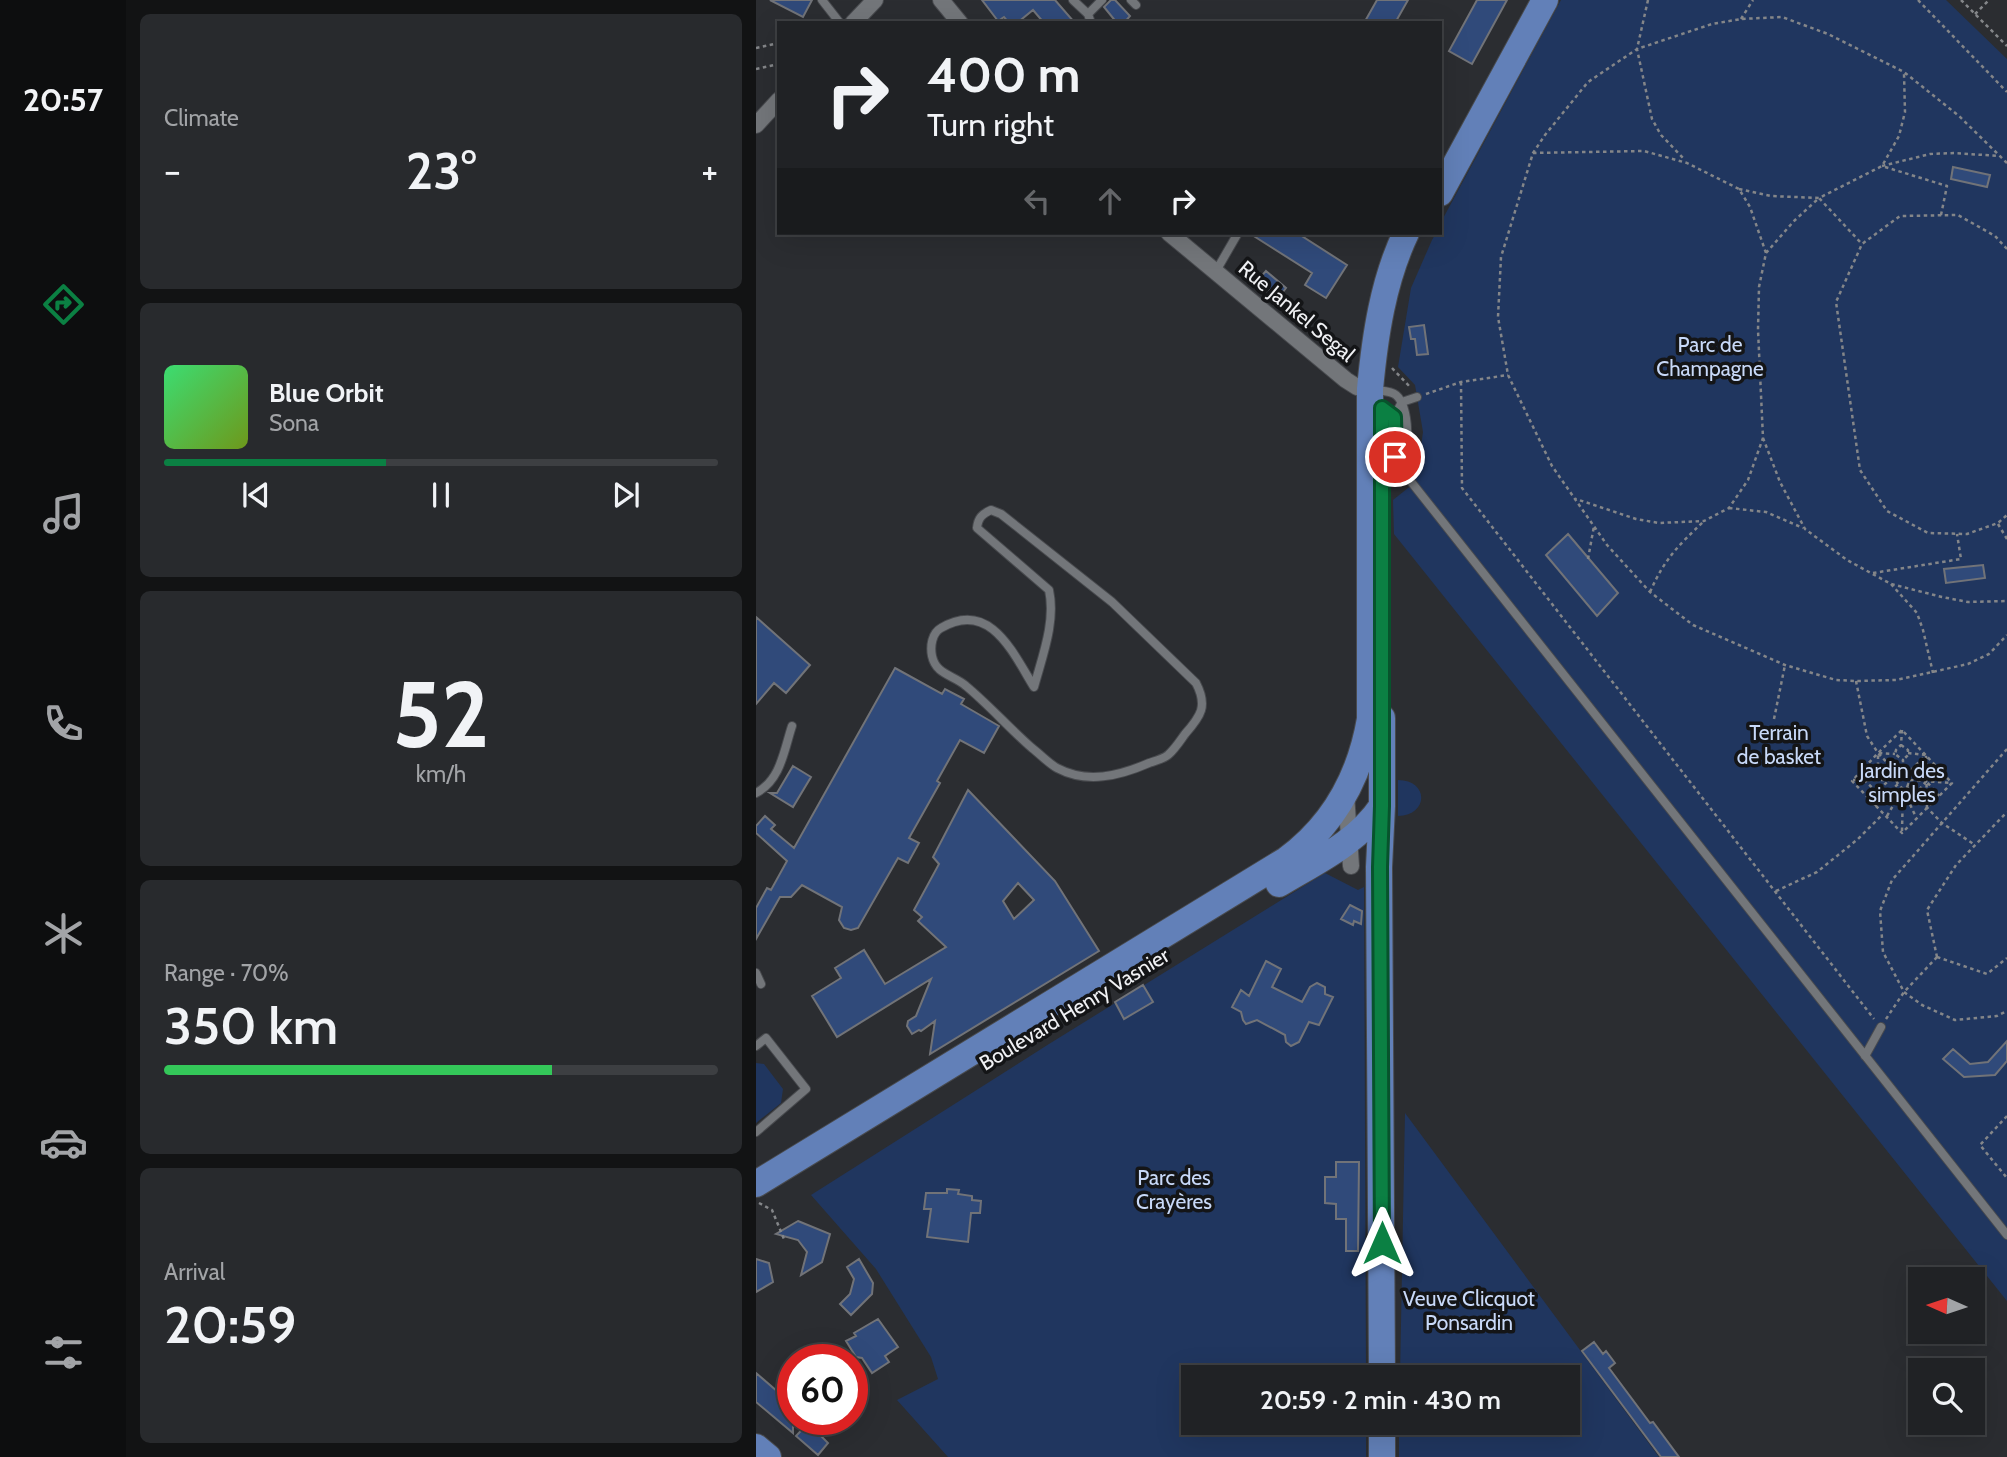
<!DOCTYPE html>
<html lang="en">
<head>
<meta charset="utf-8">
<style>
  body { margin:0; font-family:Cabin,sans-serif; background:#282a2d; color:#f1f3f6; height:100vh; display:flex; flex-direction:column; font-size:26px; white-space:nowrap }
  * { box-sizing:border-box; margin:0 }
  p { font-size:23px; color:#a2a4a7 }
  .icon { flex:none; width:38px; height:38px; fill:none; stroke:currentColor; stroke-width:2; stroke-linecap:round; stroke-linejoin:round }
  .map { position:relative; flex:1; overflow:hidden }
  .side { display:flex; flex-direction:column; gap:14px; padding:14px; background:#121314; width:630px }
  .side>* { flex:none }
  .hud { position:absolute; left:21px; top:21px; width:665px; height:214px; border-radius:0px; box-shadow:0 7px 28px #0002,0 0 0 2px #3d3f42; background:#202225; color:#f1f3f6; overflow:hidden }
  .needle { width:46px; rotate:273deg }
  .tools { position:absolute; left:1152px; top:1267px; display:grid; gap:14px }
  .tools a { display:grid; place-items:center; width:77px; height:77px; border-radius:0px; background:#202225; box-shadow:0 7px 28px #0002,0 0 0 2px #3d3f42; font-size:35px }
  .speed { position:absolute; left:21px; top:1344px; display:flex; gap:14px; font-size:35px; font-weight:700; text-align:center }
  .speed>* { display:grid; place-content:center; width:91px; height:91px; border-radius:50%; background:#202225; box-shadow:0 7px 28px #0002,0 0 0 2px #3d3f42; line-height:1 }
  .speed .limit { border:10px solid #d22; background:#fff; color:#111 }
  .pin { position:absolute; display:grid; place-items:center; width:60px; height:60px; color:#fff; margin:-30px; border:4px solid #fff; border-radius:50%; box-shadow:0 2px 7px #0007 }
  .me { position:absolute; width:77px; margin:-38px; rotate:0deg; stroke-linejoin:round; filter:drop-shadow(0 0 5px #0008) }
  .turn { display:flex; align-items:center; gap:24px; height:147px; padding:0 35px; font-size:32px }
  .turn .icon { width:91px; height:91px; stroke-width:2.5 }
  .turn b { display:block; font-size:49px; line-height:60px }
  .lanes { display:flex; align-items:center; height:66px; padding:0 35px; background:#0003; justify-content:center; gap:35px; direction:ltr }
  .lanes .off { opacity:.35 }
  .big { font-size:52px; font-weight:600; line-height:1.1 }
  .side .widget { flex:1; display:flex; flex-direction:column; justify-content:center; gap:10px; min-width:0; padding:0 24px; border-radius:10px; background:#282a2d }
  .side .dial { align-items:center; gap:0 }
  .dial b { font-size:91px; line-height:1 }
  .song { display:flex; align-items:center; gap:21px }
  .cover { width:84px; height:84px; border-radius:10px; background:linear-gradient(135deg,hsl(140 70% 55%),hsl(80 70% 35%)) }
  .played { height:7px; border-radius:4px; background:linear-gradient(90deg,#0b8043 40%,#3d3f42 40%) }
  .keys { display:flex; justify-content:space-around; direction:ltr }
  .heat { display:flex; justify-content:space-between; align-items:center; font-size:38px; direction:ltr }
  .charge { height:10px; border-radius:5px; background:linear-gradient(90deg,#34c759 70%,#3d3f42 0) }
  .trip { position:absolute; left:425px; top:1365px; width:399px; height:70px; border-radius:0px; background:#202225; box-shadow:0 7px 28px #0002,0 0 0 2px #3d3f42; font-weight:600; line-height:70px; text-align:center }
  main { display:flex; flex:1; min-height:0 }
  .menu { display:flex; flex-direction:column; width:126px; justify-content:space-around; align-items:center; background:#0d0e0f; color:#a2a4a7 }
  .menu .icon { width:49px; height:49px }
  .menu .active { color:#0b8043 }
  .menu b { font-size:32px; color:#f1f3f6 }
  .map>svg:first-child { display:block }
</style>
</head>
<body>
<main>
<nav class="menu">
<b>20:57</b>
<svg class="icon active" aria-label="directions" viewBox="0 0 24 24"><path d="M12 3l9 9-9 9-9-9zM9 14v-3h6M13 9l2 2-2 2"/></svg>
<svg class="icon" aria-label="music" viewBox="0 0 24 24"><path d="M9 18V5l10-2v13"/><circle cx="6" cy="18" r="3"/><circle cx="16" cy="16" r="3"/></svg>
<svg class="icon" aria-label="phone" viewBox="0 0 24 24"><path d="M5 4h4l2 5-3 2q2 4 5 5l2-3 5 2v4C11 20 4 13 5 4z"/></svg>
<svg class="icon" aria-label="climate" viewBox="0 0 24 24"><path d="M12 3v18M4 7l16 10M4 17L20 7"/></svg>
<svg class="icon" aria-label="car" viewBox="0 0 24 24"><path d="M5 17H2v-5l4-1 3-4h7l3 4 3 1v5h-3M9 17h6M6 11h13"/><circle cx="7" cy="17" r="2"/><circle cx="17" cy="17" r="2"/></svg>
<svg class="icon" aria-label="filters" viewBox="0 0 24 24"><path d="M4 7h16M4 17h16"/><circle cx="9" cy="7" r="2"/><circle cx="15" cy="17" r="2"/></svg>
</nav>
<section class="side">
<div class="widget"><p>Climate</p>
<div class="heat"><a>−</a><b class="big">23°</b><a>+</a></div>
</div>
<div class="widget">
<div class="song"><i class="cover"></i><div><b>Blue Orbit</b><p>Sona</p></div></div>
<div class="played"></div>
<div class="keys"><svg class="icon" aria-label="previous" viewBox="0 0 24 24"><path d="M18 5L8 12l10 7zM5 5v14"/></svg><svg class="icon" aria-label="pause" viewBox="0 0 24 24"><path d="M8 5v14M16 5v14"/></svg><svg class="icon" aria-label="next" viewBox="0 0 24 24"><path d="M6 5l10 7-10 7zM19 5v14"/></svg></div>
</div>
<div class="widget dial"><b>52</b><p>km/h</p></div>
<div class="widget"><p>Range · 70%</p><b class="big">350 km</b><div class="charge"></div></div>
<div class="widget"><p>Arrival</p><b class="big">20:59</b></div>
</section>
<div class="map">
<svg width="1251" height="1457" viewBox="0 0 1251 1457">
  <rect width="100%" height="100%" fill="#2b2d31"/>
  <path fill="#20365f" d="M805 0H1190L1251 59V1301L638 534 637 500 657 484 661 475 667 432 659 385 642 367 655 288 676 240 680 233H684V224Z
    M642 780C673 780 673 815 642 816Z
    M569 873 602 890 608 887 610 1377H438V1423H610V1457H192L141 1400 182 1379 175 1357 120 1269 55 1195 293 1044Z
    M0 1063 8 1064 27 1089 25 1103 0 1123Z
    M649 1113 903 1457H643V1423H812V1377H644Z"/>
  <path fill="#304a7a" stroke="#717378" stroke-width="2" fill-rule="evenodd" d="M14 0H56L47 17Z
    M226 0H299L319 23H288L277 10 261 23H253L248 17 242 21Z
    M355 0H359L374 16 368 23H361L348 7Z
    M621 0H652L639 23H608Z
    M721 0H751L716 64 693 51Z
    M1197 167 1234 175 1231 187 1195 179Z
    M493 233H541L591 265 570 298 549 285 556 273Z
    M510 271 530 288 523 297 501 281Z
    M668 325 672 354 661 355 659 339H655L653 327Z
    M812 534 862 593 841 616 790 555Z
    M1227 565 1229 578 1190 583 1188 569Z
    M0 617 54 665 30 693 18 683 0 704Z
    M139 668 186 694 189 689 208 699 205 704 243 726 228 753 204 740 181 781 184 783 153 838 163 843 152 863 142 858 102 928 95 930 88 928 83 920 86 907 46 885 35 897H24L0 939V908L11 888 15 890 31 861 0 833V826L9 816 19 825 15 829 38 848Z
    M37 766 55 777 37 807 14 793H21Z
    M212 790 299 881 343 951 174 1054 179 1021 165 1031 163 1030 156 1034 151 1026 152 1021 160 1016 175 979 81 1037 56 996 85 978 79 968 108 950 129 984 190 947 162 921 166 917 158 910 183 864 177 857ZM262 883 278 900 258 919 247 901Z
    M594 905 606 911 605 924 598 921 597 925 585 919Z
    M510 961 525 969 516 987 546 1002 554 987 561 983 569 987V994L577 997 563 1025 553 1022 543 1042 535 1046 530 1042 529 1035 501 1020 490 1024 487 1020 485 1012 476 1007 485 990 493 996Z
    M387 985 397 1002 368 1019 359 1002Z
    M1251 1041V1061L1239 1075 1208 1077 1187 1059 1197 1049 1214 1064 1232 1062Z
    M580 1162H603L602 1251H590V1219H580V1204L569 1203V1177H580Z
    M191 1189 203 1190 202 1194 216 1196V1200L225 1201 224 1213H215L212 1242 171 1237 175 1209H168L170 1193H191Z
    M42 1221 74 1234 66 1262 45 1275 51 1252 42 1240 20 1234Z
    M0 1259 13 1263 17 1282 0 1292Z
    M103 1259 117 1283 116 1294 95 1315 84 1304 94 1294 98 1279 91 1267Z
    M122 1319 142 1347 129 1356 133 1362 116 1373 106 1358 100 1357 90 1341 100 1336 98 1333Z
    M838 1342 847 1354 850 1351 859 1363 853 1368 894 1423 897 1422 923 1457H905L873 1414 826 1351Z
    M0 1373 37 1405V1433L0 1402Z
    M56 1419H83L66 1437 72 1443 62 1455 40 1436Z"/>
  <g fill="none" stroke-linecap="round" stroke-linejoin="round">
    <g stroke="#484a4e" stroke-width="10">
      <path id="lane" d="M66 0 84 23
        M317 0 332 14 335 23
        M375 0 380 5
        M332 14 346 0
        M460 271 482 233
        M619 390C626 391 635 391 640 395 654 407 654 453 645 469 640 476 631 482 626 488
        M621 400 626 408 638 417 646 402 661 397
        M638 417 639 457 645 469 1251 1235
        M235 510 245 514 356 602 440 683C452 706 445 716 429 734 424 741 419 749 412 755 407 759 399 761 393 763 363 776 331 784 301 768 292 763 284 754 276 748 253 728 233 705 210 686 198 675 180 675 176 656 174 646 176 633 185 628 234 599 257 653 278 687 286 657 300 622 293 590L221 528C222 518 226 514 235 510Z
        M0 793C25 780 28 750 36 726
        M0 973 5 984
        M0 1046 10 1038 50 1089 0 1132
        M1109 1056 1125 1027"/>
    </g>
    <g stroke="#484a4e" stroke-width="18">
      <path id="street" d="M185 0 204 23
        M97 23 119 0
        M0 125 23 100
        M413 233 590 380 601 387 614 389
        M590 794 595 866"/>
    </g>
    <g stroke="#484a4e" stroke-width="28">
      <path id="primary" d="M684 193 789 0
        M626 718V806L623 867 626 1377
        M523 884C561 861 601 843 626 806
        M0 1184 530 860C578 825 604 777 614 719V389C619 336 627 281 650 233
        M0 1447 12 1457
        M626 1457V1423"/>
    </g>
    <path stroke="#848689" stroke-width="2.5" stroke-dasharray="3.5 3.5" stroke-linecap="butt" d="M892 0 881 49 896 119 905 135 929 160
      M1162 0 1251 92
      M1205 0 1251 46
      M1219 14 1233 0
      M985 19 997 0
      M0 48 23 43
      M0 69 23 64
      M777 153 888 151 931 163 983 189 994 207 1010 253 1003 287 1002 330 1007 438 992 480 973 508 948 521 903 523 880 519 820 499
      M1251 163 1203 116 1148 72 1072 34 1026 17 985 19 956 24 881 49 832 82 789 135 777 153 745 257 742 317 752 375 796 466 851 545 894 592 937 625 1029 665 1080 680 1100 681 1140 680 1212 664 1233 654 1251 635
      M1126 166 1174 154 1198 153 1243 156
      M1129 167 1191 186 1185 215
      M983 189 1015 196 1063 198 1126 166 1143 136 1149 112 1148 73
      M1251 249 1239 236 1202 215 1144 216 1106 244 1080 302 1104 470 1131 511 1172 533 1211 534 1242 523 1251 515
      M1010 253 1038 221 1063 198 1106 244
      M636 368 655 388
      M705 382 706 488 1118 1019
      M670 394 705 382 752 375
      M1007 438 1024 482 1049 529 1091 560 1135 584 1186 597 1212 602 1251 601
      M973 508 1010 512 1047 528
      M1242 524 1251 539
      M832 559 838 526
      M1117 573 1205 559 1201 534
      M1135 584 1161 613 1167 630 1177 673
      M894 592C909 558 922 546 948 521
      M1100 681 1111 736 1122 753 1141 773C1139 781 1141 784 1147 789L1151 787 1186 823 1219 845
      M1018 719 1029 665
      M1146 730 1145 745 1140 750 1139 754 1147 760V771
      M1145 745 1152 750V755L1147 760
      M1251 749 1136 880 1124 911 1127 952 1148 992 1166 1005 1199 1020 1241 1016 1251 1011
      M1152 753 1170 755
      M1170 756 1171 808
      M1122 766V753L1146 730 1196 783 1146 833 1096 781 1122 753 1139 754
      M1122 766 1133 780 1121 792 1108 780Z
      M1158 767 1183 796
      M1141 773 1147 771 1154 780 1151 787
      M1150 775 1170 755
      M1097 780H1140
      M1154 780 1196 783
      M1148 792 1160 817
      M1159 795 1181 768
      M1119 806 1142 784
      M1119 806 1121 792
      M1131 816 1145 792
      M1146 831 1147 789
      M1020 891 1061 872 1102 839 1127 814
      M1181 957 1171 910 1200 865 1251 812
      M1181 957 1231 974 1251 958
      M1130 1019 1148 992 1181 957
      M1251 1116 1224 1145 1251 1178
      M3 1203 16 1210 28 1239"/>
    <use href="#lane" stroke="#73767a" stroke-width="8"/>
    <use href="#street" stroke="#73767a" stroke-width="16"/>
    <use href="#primary" stroke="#6280b8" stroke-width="26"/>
  </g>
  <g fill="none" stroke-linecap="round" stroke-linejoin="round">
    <g stroke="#07532c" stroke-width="18">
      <path id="route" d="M626 1243 624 867 626 806V408L638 417 639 457"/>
    </g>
    <use href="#route" stroke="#0b8043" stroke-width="12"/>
  </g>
  <g text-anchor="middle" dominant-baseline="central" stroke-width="7" stroke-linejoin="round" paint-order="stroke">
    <g font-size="21" fill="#f0f1f4" stroke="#141517">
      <text transform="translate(541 311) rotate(40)">Rue Jankel Segal</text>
      <text transform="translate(318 1009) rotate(-31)">Boulevard Henry Vasnier</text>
    </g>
    <g font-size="21" fill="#c8d9f8" stroke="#141517">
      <text x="954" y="344">Parc de<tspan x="954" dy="24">Champagne</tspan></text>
      <text x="1023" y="732">Terrain<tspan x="1023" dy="24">de basket</tspan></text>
      <text x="1146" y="770">Jardin des<tspan x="1146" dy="24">simples</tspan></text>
      <text x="418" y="1177">Parc des<tspan x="418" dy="24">Crayères</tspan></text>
      <text x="713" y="1298">Veuve Clicquot<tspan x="713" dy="24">Ponsardin</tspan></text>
    </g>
  </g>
</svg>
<div class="tools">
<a><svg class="needle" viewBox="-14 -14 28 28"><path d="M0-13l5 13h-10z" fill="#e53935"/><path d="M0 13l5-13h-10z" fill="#a2a4a7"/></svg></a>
<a><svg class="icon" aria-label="search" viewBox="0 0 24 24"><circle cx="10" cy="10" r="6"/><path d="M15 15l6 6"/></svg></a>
</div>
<div class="speed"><div class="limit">60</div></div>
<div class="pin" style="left:639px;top:457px;background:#d93025"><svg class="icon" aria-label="arrive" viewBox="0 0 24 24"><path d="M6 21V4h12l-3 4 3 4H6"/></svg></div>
<svg class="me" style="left:626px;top:1243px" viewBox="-20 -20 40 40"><path d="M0-17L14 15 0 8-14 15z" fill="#0b8043" stroke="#fff" stroke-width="4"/></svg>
<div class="trip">20:59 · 2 min · 430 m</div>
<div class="hud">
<div class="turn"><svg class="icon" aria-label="right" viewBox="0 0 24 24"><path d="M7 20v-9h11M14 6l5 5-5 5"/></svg><div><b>400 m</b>Turn right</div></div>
<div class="lanes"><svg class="icon off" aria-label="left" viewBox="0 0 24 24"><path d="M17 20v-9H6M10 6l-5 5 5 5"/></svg><svg class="icon off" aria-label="ahead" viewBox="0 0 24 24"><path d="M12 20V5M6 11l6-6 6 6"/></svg><svg class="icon" aria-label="right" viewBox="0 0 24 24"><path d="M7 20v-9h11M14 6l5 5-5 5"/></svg></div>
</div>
</div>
</main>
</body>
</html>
